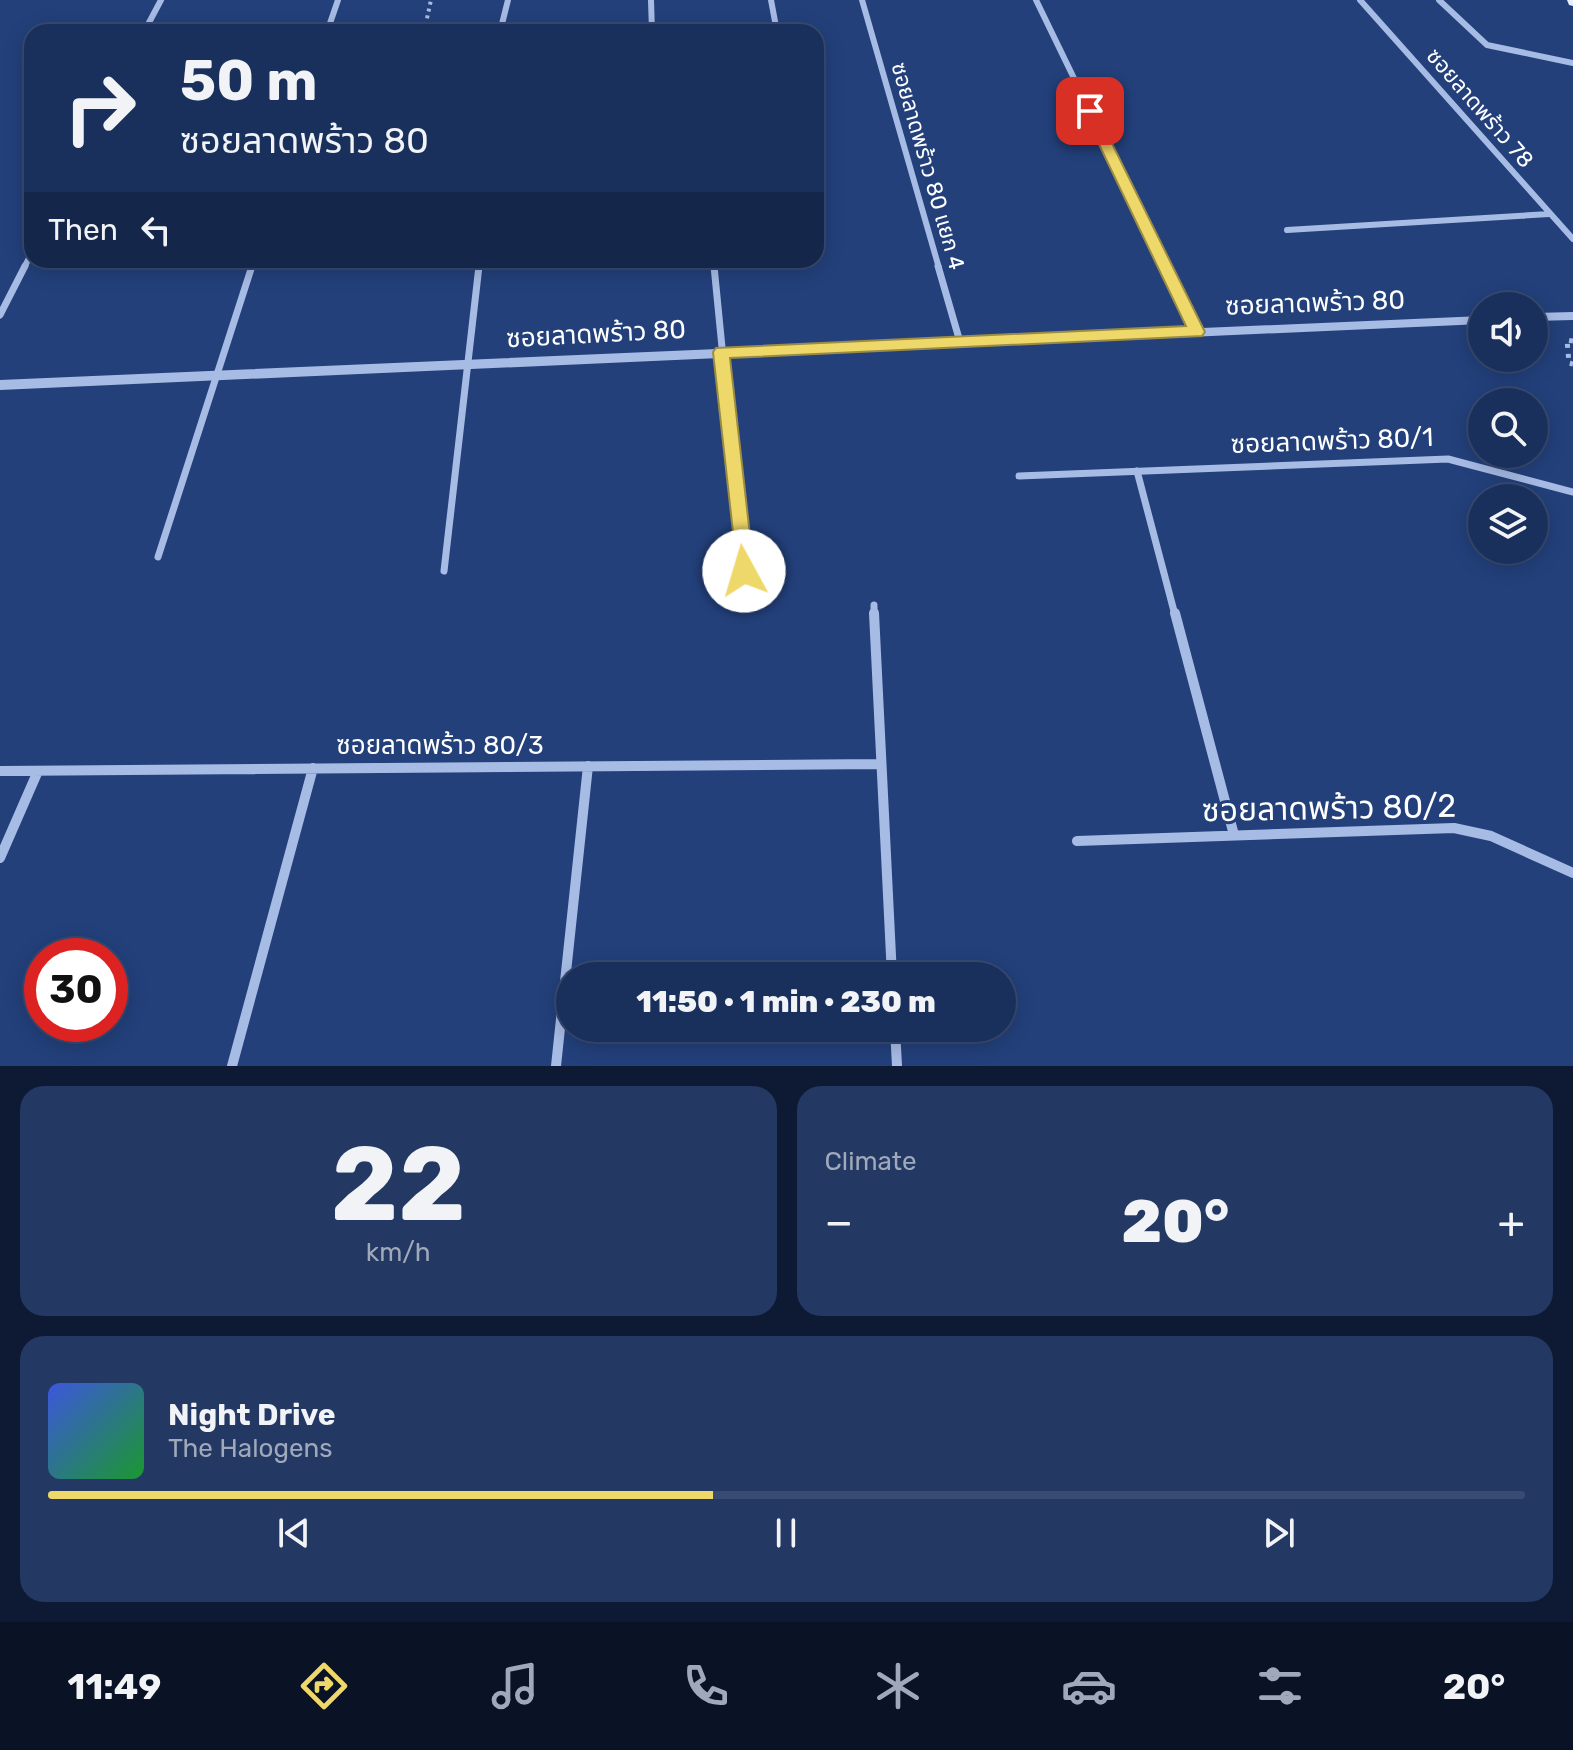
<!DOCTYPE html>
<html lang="en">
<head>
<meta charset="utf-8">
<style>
  body { margin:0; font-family:Rubik,"Noto Sans Thai",sans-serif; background:#233862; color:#f1f3f6; height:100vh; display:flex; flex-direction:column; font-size:30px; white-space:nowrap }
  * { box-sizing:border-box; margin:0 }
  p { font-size:26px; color:#9fa9bb }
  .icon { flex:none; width:44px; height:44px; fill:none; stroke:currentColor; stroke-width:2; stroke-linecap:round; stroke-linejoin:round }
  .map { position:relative; height:1066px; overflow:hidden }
  .details { display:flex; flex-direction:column; gap:20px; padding:20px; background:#0e1a33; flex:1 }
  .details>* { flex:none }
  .banner { position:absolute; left:24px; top:24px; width:800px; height:244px; border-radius:24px; box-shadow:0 4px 20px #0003,0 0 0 2px #384b72; background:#1a305c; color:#f1f3f6; overflow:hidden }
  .controls { position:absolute; left:1468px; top:292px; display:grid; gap:16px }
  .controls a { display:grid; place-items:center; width:80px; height:80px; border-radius:50%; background:#1a305c; box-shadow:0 4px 20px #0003,0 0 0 2px #384b72; font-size:40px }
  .speed { position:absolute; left:24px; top:938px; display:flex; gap:16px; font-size:40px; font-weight:700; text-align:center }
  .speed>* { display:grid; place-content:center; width:104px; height:104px; border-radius:50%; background:#1a305c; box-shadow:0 4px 20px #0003,0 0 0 2px #384b72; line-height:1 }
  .speed .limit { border:12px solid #d22; background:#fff; color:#111 }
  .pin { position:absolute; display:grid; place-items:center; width:68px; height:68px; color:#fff; margin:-34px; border-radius:16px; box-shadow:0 4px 12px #0006 }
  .me { position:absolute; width:88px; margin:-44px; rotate:354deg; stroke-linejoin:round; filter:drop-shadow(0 0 6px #0008) }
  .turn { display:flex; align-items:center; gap:28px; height:168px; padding:0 24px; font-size:36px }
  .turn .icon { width:104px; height:104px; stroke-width:2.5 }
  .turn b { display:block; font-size:56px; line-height:68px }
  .then { display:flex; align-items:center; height:76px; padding:0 24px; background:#0003; gap:16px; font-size:30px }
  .big { font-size:60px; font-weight:800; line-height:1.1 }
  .details .widget { flex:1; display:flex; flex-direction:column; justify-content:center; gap:12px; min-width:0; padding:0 28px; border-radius:24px; background:#233862 }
  .details .dial { align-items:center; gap:0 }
  .dial b { font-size:104px; line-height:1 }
  .song { display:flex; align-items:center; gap:24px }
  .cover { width:96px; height:96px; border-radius:12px; background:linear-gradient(135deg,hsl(230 70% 55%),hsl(130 70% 35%)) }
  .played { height:8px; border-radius:4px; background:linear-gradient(90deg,#efd86a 45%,#384b72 45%) }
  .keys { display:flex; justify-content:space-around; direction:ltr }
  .heat { display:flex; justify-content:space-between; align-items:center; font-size:44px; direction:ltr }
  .details .tiles { flex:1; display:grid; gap:20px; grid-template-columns:1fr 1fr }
  .widget:last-child { grid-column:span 2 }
  .trip { position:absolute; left:556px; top:962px; width:460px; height:80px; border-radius:40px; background:#1a305c; box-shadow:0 4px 20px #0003,0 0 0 2px #384b72; font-weight:800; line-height:80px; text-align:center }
  .dock { display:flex; height:128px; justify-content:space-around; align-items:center; background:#0a1325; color:#9fa9bb }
  .dock .icon { width:56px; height:56px }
  .dock .active { color:#efd86a }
  .dock b { font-size:36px; color:#f1f3f6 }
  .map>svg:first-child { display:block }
</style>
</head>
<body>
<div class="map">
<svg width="1573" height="1066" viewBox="0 0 1573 1066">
  <rect width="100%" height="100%" fill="#23407b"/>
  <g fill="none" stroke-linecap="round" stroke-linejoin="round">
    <path stroke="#a7bce5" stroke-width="4" stroke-dasharray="3 4" stroke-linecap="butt" d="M424 32 431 0"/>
    <path stroke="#a7bce5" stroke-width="5" stroke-dasharray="4 6" stroke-linecap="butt" d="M1573 341 1567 340 1569 363 1573 364"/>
    <path stroke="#a7bce5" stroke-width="6" d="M651 0 652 32
      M771 0 777 32
      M862 0 939 268
      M1036 0 1166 268
      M1360 0 1573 239
      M1439 0 1487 45 1573 63
      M144 32 161 0
      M327 32 338 0
      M500 32 508 0
      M1287 230 1549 214
      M713 260 714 268
      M24 268 32 252
      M252 268 254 260
      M479 268 480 260"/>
    <path stroke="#a7bce5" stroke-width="7" d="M714 266 744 571
      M938 266 960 342
      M1165 266 1197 332
      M0 315 25 266
      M1137 471 1175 615
      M1019 476 1448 459 1573 492
      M158 557 252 266
      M444 571 479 266
      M874 605V615"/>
    <path stroke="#a7bce5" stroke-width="10" d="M874 613 892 976
      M1175 613 1234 835
      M0 771 879 764
      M1077 841 1454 828 1491 836 1573 873
      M0 858 38 771
      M895 1028 897 1066
      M232 1066 313 768
      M556 1066 588 766"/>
    <path fill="#a7bce5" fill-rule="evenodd" d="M1573 312V320L1534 321V313Z
      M1482 316V324L0 390V380Z"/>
    <path fill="#e7edfc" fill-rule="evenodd" d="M1567 0H1573V6L1569 5Z"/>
  </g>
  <path fill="#efd86a" stroke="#9b8c45" stroke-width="2" d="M1085 108 1096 111 1205 332 1202 336 730 358 754 571 751 577 744 579 738 577 713 352 716 348 1186 326 1083 111Z"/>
  <g text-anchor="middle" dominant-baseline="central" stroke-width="6" stroke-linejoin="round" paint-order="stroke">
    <g font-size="22" fill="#fff" stroke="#23407b">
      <text transform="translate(1480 108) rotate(49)">ซอยลาดพร้าว 78</text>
      <text transform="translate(928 166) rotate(74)">ซอยลาดพร้าว 80 แยก 4</text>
    </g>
    <g font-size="26" fill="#fff" stroke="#23407b">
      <text transform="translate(1315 303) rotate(-2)">ซอยลาดพร้าว 80</text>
      <text transform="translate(596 334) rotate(-3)">ซอยลาดพร้าว 80</text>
      <text transform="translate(1332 441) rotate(-2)">ซอยลาดพร้าว 80/1</text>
      <text x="440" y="745">ซอยลาดพร้าว 80/3</text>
    </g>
    <g font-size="32" fill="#fff" stroke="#23407b">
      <text transform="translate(1329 808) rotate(-1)">ซอยลาดพร้าว 80/2</text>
    </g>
  </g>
</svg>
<div class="controls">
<a><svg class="icon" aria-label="sound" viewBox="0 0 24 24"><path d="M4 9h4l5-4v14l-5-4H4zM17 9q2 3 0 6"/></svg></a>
<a><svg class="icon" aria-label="search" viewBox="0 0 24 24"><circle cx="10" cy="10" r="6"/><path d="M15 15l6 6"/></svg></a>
<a><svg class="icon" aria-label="layers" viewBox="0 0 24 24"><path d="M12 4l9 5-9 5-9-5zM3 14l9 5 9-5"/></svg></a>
</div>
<div class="speed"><div class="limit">30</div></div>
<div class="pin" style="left:1090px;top:111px;background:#d93025"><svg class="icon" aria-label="arrive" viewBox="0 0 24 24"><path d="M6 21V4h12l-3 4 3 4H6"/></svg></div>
<svg class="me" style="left:744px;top:571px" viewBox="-20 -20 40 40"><circle r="19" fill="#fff"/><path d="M0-13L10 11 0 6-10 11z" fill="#efd86a"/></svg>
<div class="trip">11:50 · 1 min · 230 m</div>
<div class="banner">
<div class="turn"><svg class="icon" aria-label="right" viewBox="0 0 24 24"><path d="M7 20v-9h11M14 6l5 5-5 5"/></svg><div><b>50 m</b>ซอยลาดพร้าว 80</div></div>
<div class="then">Then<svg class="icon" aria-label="left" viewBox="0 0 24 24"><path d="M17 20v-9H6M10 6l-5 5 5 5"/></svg></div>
</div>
</div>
<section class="details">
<div class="tiles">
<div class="widget dial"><b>22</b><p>km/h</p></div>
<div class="widget"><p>Climate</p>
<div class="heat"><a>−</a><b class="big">20°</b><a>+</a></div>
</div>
<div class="widget">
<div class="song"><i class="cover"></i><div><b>Night Drive</b><p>The Halogens</p></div></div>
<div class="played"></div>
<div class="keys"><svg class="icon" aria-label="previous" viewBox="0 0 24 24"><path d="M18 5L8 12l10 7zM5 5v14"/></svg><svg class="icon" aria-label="pause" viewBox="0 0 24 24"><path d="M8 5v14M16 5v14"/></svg><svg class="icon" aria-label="next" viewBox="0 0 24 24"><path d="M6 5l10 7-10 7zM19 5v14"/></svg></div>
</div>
</div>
</section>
<nav class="dock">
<b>11:49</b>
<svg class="icon active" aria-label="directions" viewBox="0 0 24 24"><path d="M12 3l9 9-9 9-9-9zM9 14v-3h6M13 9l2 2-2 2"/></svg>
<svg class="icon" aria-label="music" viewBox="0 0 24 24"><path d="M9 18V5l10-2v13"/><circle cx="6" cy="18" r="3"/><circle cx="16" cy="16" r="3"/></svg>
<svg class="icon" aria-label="phone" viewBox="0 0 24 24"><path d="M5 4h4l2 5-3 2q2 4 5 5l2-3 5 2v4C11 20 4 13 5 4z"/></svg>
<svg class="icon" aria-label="climate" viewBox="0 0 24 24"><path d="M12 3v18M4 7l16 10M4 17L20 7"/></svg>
<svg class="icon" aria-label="car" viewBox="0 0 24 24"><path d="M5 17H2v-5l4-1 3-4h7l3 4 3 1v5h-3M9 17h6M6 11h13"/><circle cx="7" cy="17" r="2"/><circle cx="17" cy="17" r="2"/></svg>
<svg class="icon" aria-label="filters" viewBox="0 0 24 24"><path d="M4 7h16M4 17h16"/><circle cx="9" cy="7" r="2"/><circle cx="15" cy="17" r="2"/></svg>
<b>20°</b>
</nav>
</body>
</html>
